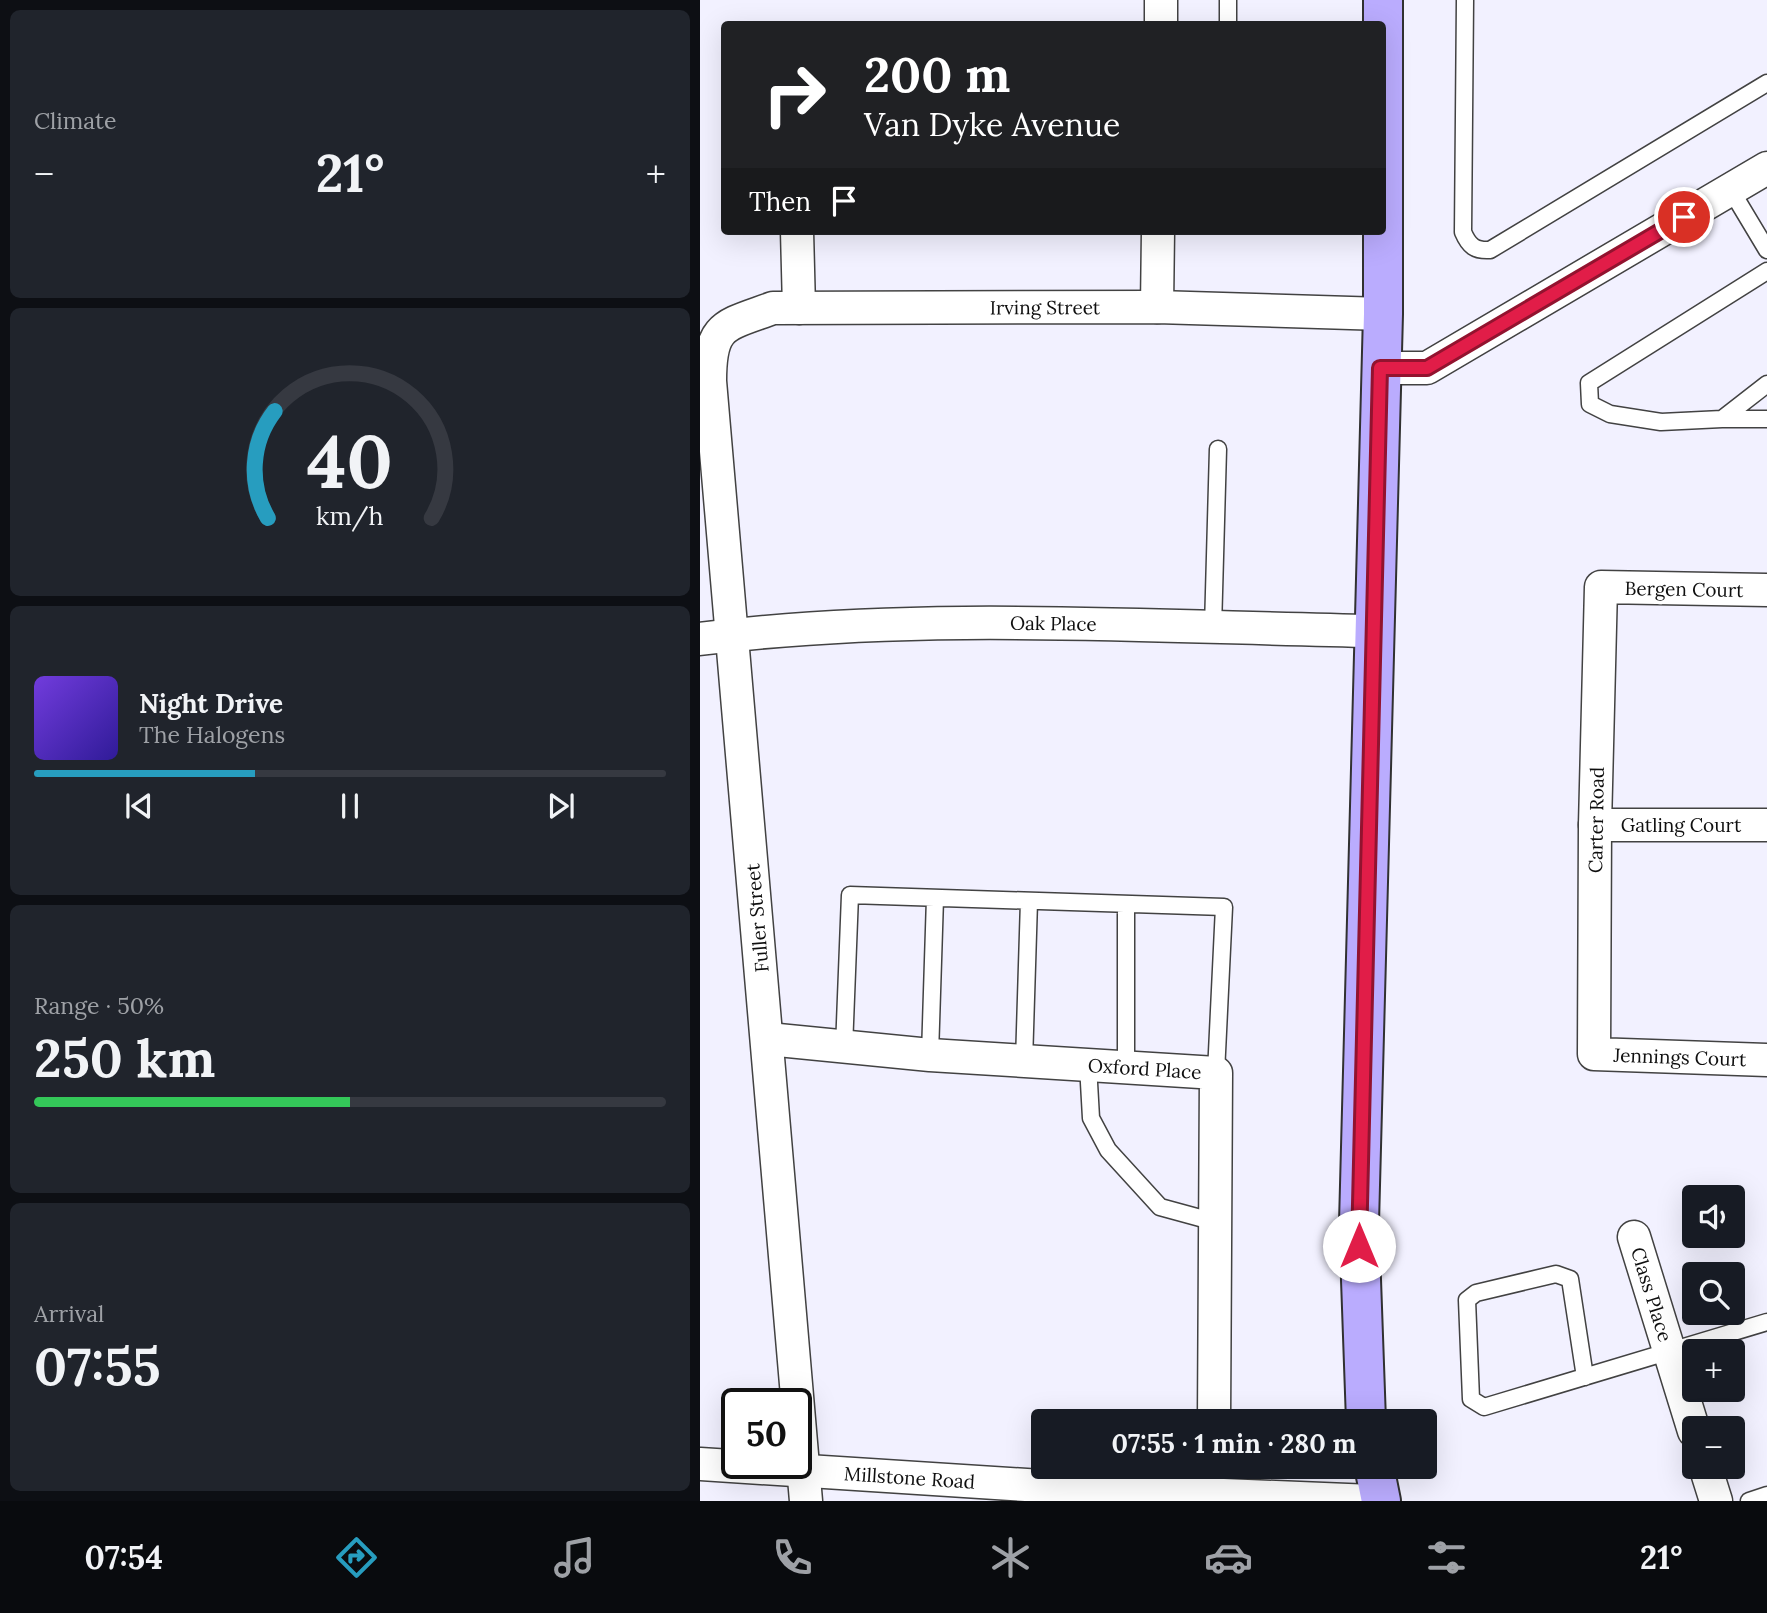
<!DOCTYPE html>
<html lang="en">
<head>
<meta charset="utf-8">
<style>
  body { margin:0; font-family:Lora,serif; background:#20242c; color:#f1f3f6; height:100vh; display:flex; flex-direction:column; font-size:26px; white-space:nowrap }
  * { box-sizing:border-box; margin:0 }
  p { font-size:23px; color:#9ea1a6 }
  .icon { flex:none; width:38px; height:38px; fill:none; stroke:currentColor; stroke-width:2; stroke-linecap:round; stroke-linejoin:round }
  .map { position:relative; flex:1; overflow:hidden }
  .drawer { display:flex; flex-direction:column; gap:10px; padding:10px; background:#0d0f14; width:700px }
  .drawer>* { flex:none }
  .guide { position:absolute; left:21px; top:21px; width:665px; height:214px; border-radius:7px; box-shadow:0 7px 28px #0002; background:#202124; color:#fff; overflow:hidden }
  .controls { position:absolute; left:982px; top:1185px; display:grid; gap:14px }
  .controls a { display:grid; place-items:center; width:63px; height:63px; border-radius:7px; background:#171b24; box-shadow:0 7px 28px #0002; font-size:35px }
  .speed { position:absolute; left:21px; top:1388px; display:flex; gap:14px; font-size:35px; font-weight:700; text-align:center }
  .speed>* { display:grid; place-content:center; width:91px; height:91px; border-radius:50%; background:#171b24; box-shadow:0 7px 28px #0002; line-height:1 }
  .speed .limit { border:4px solid #111; border-radius:10px; background:#fff; color:#111 }
  .pin { position:absolute; display:grid; place-items:center; width:60px; height:60px; color:#fff; margin:-30px; border:4px solid #fff; border-radius:50%; box-shadow:0 2px 7px #0007 }
  .me { position:absolute; width:77px; margin:-38px; rotate:0deg; stroke-linejoin:round; filter:drop-shadow(0 0 5px #0008) }
  .turn { display:flex; align-items:center; gap:24px; height:147px; padding:0 28px; font-size:32px }
  .turn .icon { width:91px; height:91px; stroke-width:2.5 }
  .turn b { display:block; font-size:49px; line-height:60px }
  .then { display:flex; align-items:center; height:66px; padding:0 28px; background:#0003; gap:14px; font-size:26px }
  .big { font-size:52px; font-weight:800; line-height:1.1 }
  .drawer .widget { flex:1; display:flex; flex-direction:column; justify-content:center; gap:10px; min-width:0; padding:0 24px; border-radius:10px; background:#20242c }
  .drawer .dial { align-items:center; gap:0 }
  .dial svg { height:182px; overflow:visible; fill:none; stroke:#363941; stroke-width:7; stroke-linecap:round; text-anchor:middle }
  .dial text { fill:#f1f3f6; stroke:none }
  .song { display:flex; align-items:center; gap:21px }
  .cover { width:84px; height:84px; border-radius:10px; background:linear-gradient(135deg,hsl(260 70% 55%),hsl(250 70% 35%)) }
  .played { height:7px; border-radius:4px; background:linear-gradient(90deg,#279dbf 35%,#363941 35%) }
  .keys { display:flex; justify-content:space-around; direction:ltr }
  .heat { display:flex; justify-content:space-between; align-items:center; font-size:38px; direction:ltr }
  .charge { height:10px; border-radius:5px; background:linear-gradient(90deg,#34c759 50%,#363941 0) }
  .trip { position:absolute; left:331px; top:1409px; width:406px; height:70px; border-radius:7px; background:#171b24; box-shadow:0 7px 28px #0002; font-weight:800; line-height:70px; text-align:center }
  .tabs { display:flex; height:112px; justify-content:space-around; align-items:center; background:#090b0e; color:#9ea1a6 }
  .tabs .icon { width:49px; height:49px }
  .tabs .selected { color:#279dbf }
  .tabs b { font-size:32px; color:#f1f3f6 }
  main { display:flex; flex:1; min-height:0 }
  .map>svg:first-child { display:block }
</style>
</head>
<body>
<main>
<section class="drawer">
<div class="widget"><p>Climate</p>
<div class="heat"><a>−</a><b class="big">21°</b><a>+</a></div>
</div>
<div class="widget dial"><svg viewBox="0 0 100 80">
<path d="M14 69A42 42 0 1 1 86 69"/>
<path d="M14 69A42 42 0 0 1 17 22" stroke="#279dbf"/>
<text x="50" y="56" font-size="32" font-weight="700">40</text>
<text x="50" y="72" font-size="11">km/h</text>
</svg></div>
<div class="widget">
<div class="song"><i class="cover"></i><div><b>Night Drive</b><p>The Halogens</p></div></div>
<div class="played"></div>
<div class="keys"><svg class="icon" aria-label="previous" viewBox="0 0 24 24"><path d="M18 5L8 12l10 7zM5 5v14"/></svg><svg class="icon" aria-label="pause" viewBox="0 0 24 24"><path d="M8 5v14M16 5v14"/></svg><svg class="icon" aria-label="next" viewBox="0 0 24 24"><path d="M6 5l10 7-10 7zM19 5v14"/></svg></div>
</div>
<div class="widget"><p>Range · 50%</p><b class="big">250 km</b><div class="charge"></div></div>
<div class="widget"><p>Arrival</p><b class="big">07:55</b></div>
</section>
<div class="map">
<svg width="1067" height="1501" viewBox="0 0 1067 1501">
  <rect width="100%" height="100%" fill="#f2f1ff"/>
  <g fill="none" stroke-linecap="round" stroke-linejoin="round">
    <g stroke="#424242" stroke-width="19">
      <path id="lane" d="M765 0 763 232C769 246 775 251 790 250L1067 83
        M528 24V0
        M1031 190 1067 250
        M1067 271 889 383 890 404 910 414 961 422 1022 419 1067 384
        M1022 419H1067
        M513 628 518 449
        M144 1048 150 895 524 907 516 1073
        M230 1055 235 898
        M324 1062 329 901
        M388 1065 391 1118 408 1150 460 1207 515 1222
        M426 1068V904
        M885 1377 870 1279 856 1274 776 1293 767 1300 771 1399 784 1407 1067 1322
        M1049 1501 1067 1495"/>
    </g>
    <g stroke="#424242" stroke-width="35">
      <g id="street">
        <path d="M461 24V0"/>
        <path d="M97 231 99 308"/>
        <path d="M457 307 458 231"/>
        <path d="M680 368H727L1067 168"/>
        <path id="s1" d="M1067 590 901 587 895 825 894 1054 1067 1060"/>
        <path id="s2" d="M0 639C221 611 452 627 675 631"/>
        <path id="s3" d="M895 825H1067"/>
        <path id="s4" d="M68 1039 230 1055 516 1073 514 1421"/>
        <path id="s5" d="M934 1237 994 1431"/>
        <path id="s6" d="M0 1464 403 1490 672 1501"/>
        <path d="M1005 1466 1016 1501"/>
        <path id="s7" d="M106 1501 10 381C10 324 24 326 73 308L457 307 683 314"/>
      </g>
    </g>
    <g stroke="#313131" stroke-width="42">
      <path id="secondary" d="M666 1421 659 1223 683 314V0
        M674 1466 681 1501"/>
    </g>
    <use href="#lane" stroke="#fff" stroke-width="16"/>
    <use href="#street" stroke="#fff" stroke-width="32"/>
    <use href="#secondary" stroke="#baacfe" stroke-width="38"/>
  </g>
  <g fill="none" stroke-linecap="round" stroke-linejoin="round">
    <g stroke="#92132f" stroke-width="18">
      <path id="route" d="M659 1246 680 368H727L984 217"/>
    </g>
    <use href="#route" stroke="#e11d48" stroke-width="12"/>
  </g>
  <g text-anchor="middle" dominant-baseline="central" stroke-width="7" stroke-linejoin="round" paint-order="stroke">
    <g font-size="19" fill="#0f0f0f" stroke="#fff">
      <text stroke="none"><textPath href="#s7" startOffset="1505">Irving Street</textPath></text>
      <text transform="translate(984 589) rotate(1)">Bergen Court</text>
      <text stroke="none"><textPath href="#s2" startOffset="354">Oak Place</textPath></text>
      <text transform="translate(896 820) rotate(-89)">Carter Road</text>
      <text stroke="none"><textPath href="#s3" startOffset="86">Gatling Court</textPath></text>
      <text transform="translate(57 918) rotate(-95)">Fuller Street</text>
      <text stroke="none"><textPath href="#s1" startOffset="719">Jennings Court</textPath></text>
      <text stroke="none"><textPath href="#s4" startOffset="378">Oxford Place</textPath></text>
      <text stroke="none"><textPath href="#s5" startOffset="60">Class Place</textPath></text>
      <text stroke="none"><textPath href="#s6" startOffset="210">Millstone Road</textPath></text>
    </g>
  </g>
</svg>
<div class="controls">
<a><svg class="icon" aria-label="sound" viewBox="0 0 24 24"><path d="M4 9h4l5-4v14l-5-4H4zM17 9q2 3 0 6"/></svg></a>
<a><svg class="icon" aria-label="search" viewBox="0 0 24 24"><circle cx="10" cy="10" r="6"/><path d="M15 15l6 6"/></svg></a>
<a>+</a>
<a>−</a>
</div>
<div class="speed"><div class="limit">50</div></div>
<div class="pin" style="left:984px;top:217px;background:#d93025"><svg class="icon" aria-label="arrive" viewBox="0 0 24 24"><path d="M6 21V4h12l-3 4 3 4H6"/></svg></div>
<svg class="me" style="left:659px;top:1246px" viewBox="-20 -20 40 40"><circle r="19" fill="#fff"/><path d="M0-13L10 11 0 6-10 11z" fill="#e11d48"/></svg>
<div class="trip">07:55 · 1 min · 280 m</div>
<div class="guide">
<div class="turn"><svg class="icon" aria-label="right" viewBox="0 0 24 24"><path d="M7 20v-9h11M14 6l5 5-5 5"/></svg><div><b>200 m</b>Van Dyke Avenue</div></div>
<div class="then">Then<svg class="icon" aria-label="arrive" viewBox="0 0 24 24"><path d="M6 21V4h12l-3 4 3 4H6"/></svg></div>
</div>
</div>
</main>
<nav class="tabs">
<b>07:54</b>
<svg class="icon selected" aria-label="directions" viewBox="0 0 24 24"><path d="M12 3l9 9-9 9-9-9zM9 14v-3h6M13 9l2 2-2 2"/></svg>
<svg class="icon" aria-label="music" viewBox="0 0 24 24"><path d="M9 18V5l10-2v13"/><circle cx="6" cy="18" r="3"/><circle cx="16" cy="16" r="3"/></svg>
<svg class="icon" aria-label="phone" viewBox="0 0 24 24"><path d="M5 4h4l2 5-3 2q2 4 5 5l2-3 5 2v4C11 20 4 13 5 4z"/></svg>
<svg class="icon" aria-label="climate" viewBox="0 0 24 24"><path d="M12 3v18M4 7l16 10M4 17L20 7"/></svg>
<svg class="icon" aria-label="car" viewBox="0 0 24 24"><path d="M5 17H2v-5l4-1 3-4h7l3 4 3 1v5h-3M9 17h6M6 11h13"/><circle cx="7" cy="17" r="2"/><circle cx="17" cy="17" r="2"/></svg>
<svg class="icon" aria-label="filters" viewBox="0 0 24 24"><path d="M4 7h16M4 17h16"/><circle cx="9" cy="7" r="2"/><circle cx="15" cy="17" r="2"/></svg>
<b>21°</b>
</nav>
</body>
</html>
